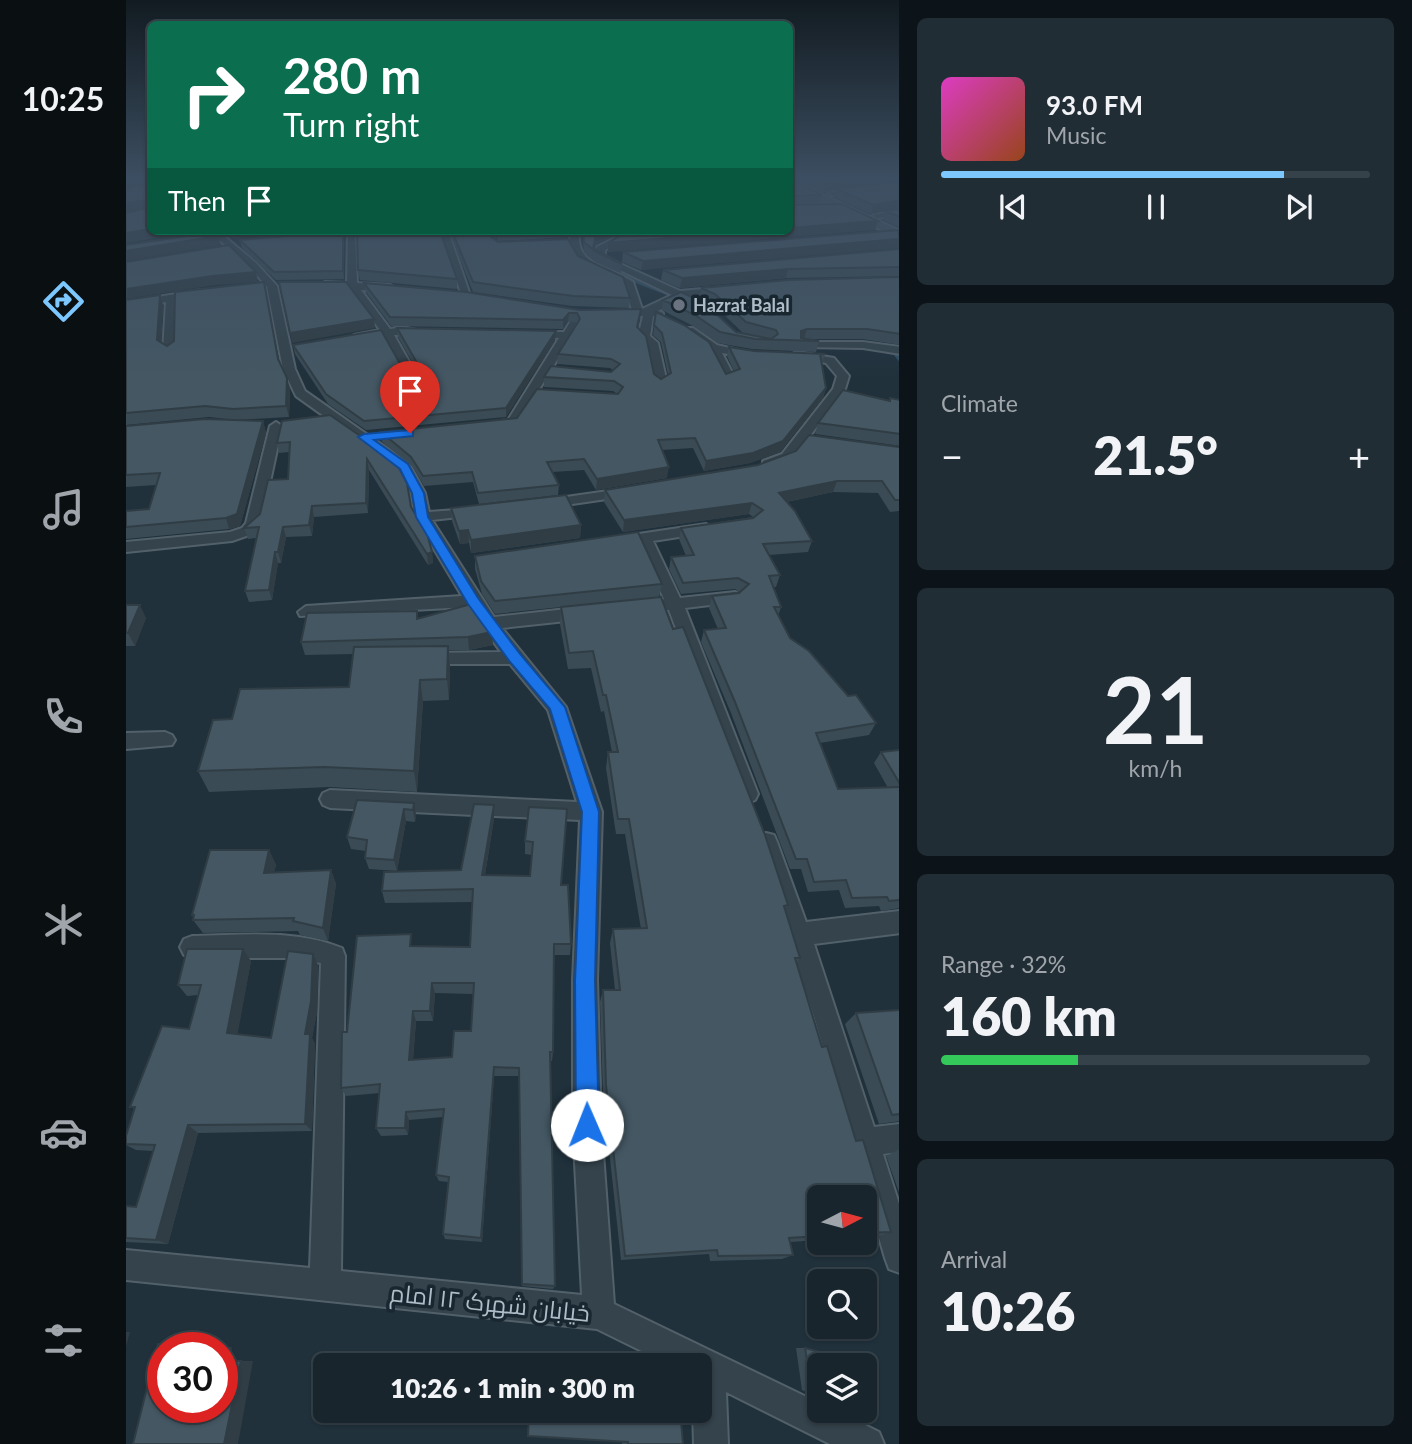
<!DOCTYPE html>
<html lang="en">
<head>
<meta charset="utf-8">
<style>
  body { margin:0; font-family:Lato,Cairo,sans-serif; background:#212d35; color:#f1f3f6; height:100vh; display:flex; flex-direction:column; font-size:26px; white-space:nowrap }
  * { box-sizing:border-box; margin:0 }
  p { font-size:23px; color:#9fa5aa }
  .icon { flex:none; width:38px; height:38px; fill:none; stroke:currentColor; stroke-width:2; stroke-linecap:round; stroke-linejoin:round }
  .map { position:relative; flex:1; overflow:hidden }
  .side { display:flex; flex-direction:column; gap:18px; padding:18px; background:#0d1419; width:513px }
  .side>* { flex:none }
  .hud { position:absolute; left:21px; top:21px; width:646px; height:214px; border-radius:10px; box-shadow:0 2px 5px #0004,0 0 0 2px #364249; background:#0b6e4f; color:#fff; overflow:hidden }
  .needle { width:46px; rotate:84deg }
  .tools { position:absolute; left:681px; top:1185px; display:grid; gap:14px }
  .tools a { display:grid; place-items:center; width:70px; height:70px; border-radius:10px; background:#18252d; box-shadow:0 2px 5px #0004,0 0 0 2px #364249; font-size:35px }
  .speed { position:absolute; left:21px; top:1332px; display:flex; gap:14px; font-size:35px; font-weight:700; text-align:center }
  .speed>* { display:grid; place-content:center; width:91px; height:91px; border-radius:50%; background:#18252d; box-shadow:0 2px 5px #0004,0 0 0 2px #364249; line-height:1 }
  .speed .limit { border:10px solid #d22; background:#fff; color:#111 }
  .pin { position:absolute; display:grid; place-items:center; width:60px; height:60px; color:#fff; margin:-72px -30px; border-radius:50% 50% 50% 0; rotate:-45deg; box-shadow:0 0 7px #0007 }
  .pin .icon { rotate:45deg }
  .me { position:absolute; width:77px; margin:-38px; rotate:359deg; stroke-linejoin:round; filter:drop-shadow(0 0 5px #0008) }
  .turn { display:flex; align-items:center; gap:24px; height:147px; padding:0 21px; font-size:32px }
  .turn .icon { width:91px; height:91px; stroke-width:2.5 }
  .turn b { display:block; font-size:49px; line-height:60px }
  .then { display:flex; align-items:center; height:66px; padding:0 21px; background:#0003; gap:14px; font-size:26px }
  .big { font-size:52px; font-weight:800; line-height:1.1 }
  .side .tile { flex:1; display:flex; flex-direction:column; justify-content:center; gap:10px; min-width:0; padding:0 24px; border-radius:10px; background:#212d35 }
  .side .dial { align-items:center; gap:0 }
  .dial b { font-size:91px; line-height:1 }
  .song { display:flex; align-items:center; gap:21px }
  .cover { width:84px; height:84px; border-radius:10px; background:linear-gradient(135deg,hsl(310 70% 55%),hsl(20 70% 35%)) }
  .played { height:7px; border-radius:4px; background:linear-gradient(90deg,#7dc7ff 80%,#364249 80%) }
  .keys { display:flex; justify-content:space-around; direction:ltr }
  .heat { display:flex; justify-content:space-between; align-items:center; font-size:38px; direction:ltr }
  .charge { height:10px; border-radius:5px; background:linear-gradient(90deg,#34c759 32%,#364249 0) }
  .trip { position:absolute; left:187px; top:1353px; width:399px; height:70px; border-radius:10px; background:#18252d; box-shadow:0 2px 5px #0004,0 0 0 2px #364249; font-weight:800; line-height:70px; text-align:center }
  main { display:flex; flex:1; min-height:0 }
  .tab-bar { display:flex; flex-direction:column; width:126px; justify-content:space-around; align-items:center; background:#0a0f12; color:#9fa5aa }
  .tab-bar .icon { width:49px; height:49px }
  .tab-bar .current { color:#7dc7ff }
  .tab-bar b { font-size:32px; color:#f1f3f6 }
  .map>svg:first-child { display:block }
</style>
</head>
<body>
<main>
<nav class="tab-bar">
<b>10:25</b>
<svg class="icon current" aria-label="directions" viewBox="0 0 24 24"><path d="M12 3l9 9-9 9-9-9zM9 14v-3h6M13 9l2 2-2 2"/></svg>
<svg class="icon" aria-label="music" viewBox="0 0 24 24"><path d="M9 18V5l10-2v13"/><circle cx="6" cy="18" r="3"/><circle cx="16" cy="16" r="3"/></svg>
<svg class="icon" aria-label="phone" viewBox="0 0 24 24"><path d="M5 4h4l2 5-3 2q2 4 5 5l2-3 5 2v4C11 20 4 13 5 4z"/></svg>
<svg class="icon" aria-label="climate" viewBox="0 0 24 24"><path d="M12 3v18M4 7l16 10M4 17L20 7"/></svg>
<svg class="icon" aria-label="car" viewBox="0 0 24 24"><path d="M5 17H2v-5l4-1 3-4h7l3 4 3 1v5h-3M9 17h6M6 11h13"/><circle cx="7" cy="17" r="2"/><circle cx="17" cy="17" r="2"/></svg>
<svg class="icon" aria-label="filters" viewBox="0 0 24 24"><path d="M4 7h16M4 17h16"/><circle cx="9" cy="7" r="2"/><circle cx="15" cy="17" r="2"/></svg>
</nav>
<div class="map">
<svg width="774" height="1444" viewBox="0 0 774 1444">
  <rect width="100%" height="100%" fill="#20313c"/>
  <g fill="none" stroke-linecap="round" stroke-linejoin="round">
    <path stroke="#314e63" stroke-width="3.5" d="M466 250 502 231
      M482 267 507 280"/>
    <path stroke="#314e63" stroke-width="4.5" d="M503 278 551 297
      M761 351 769 353 774 359"/>
    <g stroke="#52606a" stroke-width="4">
      <path id="minor" d="M774 182V186L706 195 702 193Z
        M774 210V215L751 218 747 215Z
        M83 231H92L130 263 151 286 169 369 179 391 283 464 299 493 303 512 356 508 358 511 351 515 306 520 368 617 459 607 467 613 459 619 376 628 440 707 476 812 471 980 475 1125 488 1304 693 1403V1410H709L753 1432 758 1444H704L600 1392 602 1444H568L567 1410H574V1365H544L471 1329 0 1280V1250L184 1268 195 963 159 958H66L58 955 54 947 58 939 66 936C117 935 168 929 216 948L219 956 215 1271 456 1295 447 1125V980L454 820 204 808 197 805 194 799 197 793 204 790 451 802 422 710 384 664H293L290 659 293 654 299 653 375 652 342 607 174 616 172 612 180 606 336 596 289 517 285 493 272 469 170 396 157 369 141 287 124 267Z
        M222 231 229 233 231 283 264 285 269 288 264 291 235 290 264 329 276 327 300 332 295 335H268L302 395 300 398H292L258 336 228 339V335L254 330 224 289 199 288 194 285 199 282 221 283Z
        M314 231H322L345 298 336 296Z
        M446 231H457L453 234C450 266 485 267 507 282L516 309 546 295 469 258 471 247 502 231H513L479 250V257L554 291 600 287 605 290 600 293 565 296 568 299 563 302 554 299 532 311 537 313V317L527 316 524 336 532 343 541 383 539 386 529 383 521 344 512 337 517 316 488 318 483 315 506 310 498 285C477 271 433 266 446 231Z
        M75 290 79 291V295L50 300 49 351 43 354 37 351 40 302 0 308V302Z
        M450 312 459 314 391 426 360 429V423L382 420 433 338 406 337 400 334 402 332H438Z
        M559 328H567L591 345 634 355 628 358 596 353 609 378 599 381 583 350 559 332Z
        M678 342H737L774 347V354L737 348 674 347V343Z
        M672 352 708 358 723 376 719 389 666 460 642 468 637 467V461L656 454 707 389 711 376 700 363 668 357V353Z
        M150 422 156 426 135 524 126 534 106 541 0 552V542L104 532 116 528 120 523 144 426Z
        M503 488 508 489 510 492 508 495 419 508 412 504 419 500Z
        M580 524 588 529 585 532 527 541 554 598 609 592 617 597 609 602 559 608 632 794 629 800 622 803 615 800 612 794 543 610 532 609 530 605 538 599 513 544 506 545 498 540 506 535Z
        M39 732 46 735 49 740 46 745 0 749V733Z
        M640 833 648 835 651 842 680 922 774 911V933L688 944 748 1127 774 1124V1152L757 1154 774 1207V1273L763 1269 759 1258 688 1016 629 842 632 835Z"/>
    </g>
    <g stroke="#52606a" stroke-width="4">
      <path id="secondary" d="M663 179 774 231V239L663 186Z"/>
    </g>
    <use href="#minor" fill="#34434c" fill-rule="evenodd"/>
    <use href="#secondary" fill="#425260" fill-rule="evenodd"/>
  </g>
  <path fill="#3a4b55" fill-rule="evenodd" d="M663 176H774V228L757 220 759 211 745 214 708 197 711 189 702 190 700 193 664 179V180L696 195 694 204H663Z
    M96 231H187L106 238Z
    M217 231 218 239V279L150 280 116 248 114 240Z
    M323 231H444L442 237 371 241 452 256 504 298 503 308 446 306 347 292Z
    M456 231H496L470 245 469 249 496 264 495 273 469 262 458 252Z
    M774 231 515 270 496 262 497 252Z
    M774 249V276L660 278 554 288 535 280 537 270Z
    M232 270 331 279V289L234 280Z
    M774 277V345L737 339H681L693 341 690 352 626 349 592 343 567 326 536 310 537 300 610 332 632 336 617 333 587 304 574 298 575 288Z
    M238 283 454 310 515 309 512 328 528 374 535 379 542 375 535 342 527 335 530 312 600 374 608 371 601 356 603 347 628 351 699 354 696 364 700 388 697 398 654 452 624 463 578 471 567 448 536 450 541 478 470 490 458 470 426 472 433 485 432 495 353 504 347 482 298 486 287 467 256 442 255 432 391 418 490 393 487 391 418 387V377L485 372 487 370 484 368 431 364 432 354 451 324 450 322H442L437 329 265 326 240 292Z
    M34 295 37 305 35 343 41 346 153 360 164 389 163 417 110 420 83 417 0 425V300Z
    M271 328 429 340 380 417 240 430 202 404 169 354 167 345 289 390 299 391 301 388 272 337Z
    M764 398 774 400V446L689 434 692 423 763 401Z
    M204 415 285 507 306 552 307 563 302 565 243 470 242 513 188 517 186 536 160 537 155 563H152L146 600 123 602 119 591 130 538 122 539 118 528 134 514 162 479 163 452 153 453 151 443Z
    M137 421 140 433 114 526 103 529 0 539V511L23 509 30 485 0 487V426Z
    M774 447V511L764 512 752 493 707 492 661 502 686 541 682 552 643 555 654 575 650 587H648L655 607 652 616 664 638 750 723 743 735 694 743 712 789 762 788 748 763 755 752 774 750V908L755 911 753 906 719 908 713 890 682 892 675 869H664L605 713 575 642 578 630 592 629 583 608 586 596 613 592 609 589 555 594 543 569 545 557 560 556 553 539 555 528 627 517 623 514 497 532 478 502 479 490Z
    M325 508 455 525 454 538 345 553 343 543 334 544 326 521Z
    M349 556 536 584 533 597 662 905 659 909 674 958 670 963 696 1047 765 1232 750 1237 738 1238V1197H693V1240L664 1242 667 1255 656 1259 584 1261 583 1254 495 1260 477 1094 474 1002 477 990H489L484 943 487 929H515L499 834H490L480 768 482 752H486L478 711 475 712 465 668 442 669 434 624 435 607 369 614 356 594 349 569Z
    M0 605 20 618 9 646H0Z
    M292 619 367 645 343 650H323L324 667 323 700 297 701 291 792 204 787 83 792 72 771 106 719 223 687 227 654 179 655 175 642Z
    M288 803 290 815 289 822 280 821 271 871 243 869 239 858 240 851 225 849 221 837Z
    M368 805V819L359 875 404 876 406 855 399 854V841L403 807 435 885 445 944 444 955H428L427 1052 426 1061H424L429 1286 427 1289 396 1286 393 1076H368L356 1242 319 1239 317 1234 322 1182 313 1181 310 1175 317 1117 283 1120 282 1135 255 1136 250 1128 254 1093 220 1096 215 1088 221 1032 288 946 344 947 347 902 259 903 256 891 335 870ZM309 993 347 994 345 1031 326 1057 287 1060 290 1021H307Z
    M143 850 150 865 148 872 205 870 210 884 202 941 174 935 172 931 77 933 67 920 68 918 66 915Z
    M125 961 111 1034 145 1038 192 965 191 1012 186 1038 189 1044 186 1131 72 1133 42 1244 0 1242V1206L10 1207 27 1151 10 1150 0 1145V1136L9 1109 4 1107 63 1029 72 995 61 996 52 985Z
    M774 1010V1121L753 1124 719 1024 730 1013Z
    M774 1149V1195L760 1156Z
    M670 1348H679L693 1365V1398L676 1390Z
    M402 1410H554L557 1444H496V1441L402 1436Z
    M716 1410H737L738 1418 726 1416Z"/>
  <path fill="#303d45" d="M745 176H774V180L702 190 700 193 702 185 704 182Z
    M21 177 24 185 0 189V180Z
    M21 200 24 208 0 212V203Z
    M774 200V208L745 214 747 205Z
    M752 221 749 230 482 252V243L627 231H663V228Z
    M24 229V231H68L0 243V233Z
    M104 231H187L106 238Z
    M217 231 218 239V279L217 271Z
    M372 231V240L365 245 364 236Z
    M479 231H496L470 245 468 251 467 250 470 235Z
    M92 236 95 245 0 261V251Z
    M774 239V248L515 270 517 261Z
    M662 269 660 278 554 288 556 278Z
    M130 272 132 282 89 285 0 299V289L86 276Z
    M34 295 37 305 34 351 31 340Z
    M443 313 442 322 437 329V320Z
    M248 319 249 328 166 343 164 333Z
    M681 329 678 339 672 341 675 331Z
    M430 331 429 340 380 417V408Z
    M161 378 164 389 163 417 160 406Z
    M700 388 697 398 654 452 624 463 578 471 580 461Z
    M137 421 140 433 114 526 103 529 100 518Z
    M241 459 243 470 242 513 240 503Z
    M543 467 541 478 470 490 471 479Z
    M711 481 707 492 650 504 653 493Z
    M626 503 623 514 497 532 498 520Z
    M186 506 188 517 186 536 183 525Z
    M455 525 454 538 345 553V540Z
    M157 527 160 537 155 563 152 552Z
    M342 530 343 543 334 544 333 531Z
    M149 552 152 563 146 600 143 590Z
    M306 552 307 563 302 565 301 554Z
    M14 605 20 618 9 646 2 633Z
    M366 632 367 645 343 650 342 637Z
    M322 646 324 667 323 700 321 679Z
    M294 680 297 701 291 792 288 771Z
    M288 803 290 815 289 822 287 810Z
    M368 805V819L357 887 356 875Z
    M278 809 280 821 271 871 268 860Z
    M143 850 150 865 145 887 138 873Z
    M205 870 210 884 202 941 197 928Z
    M117 949 125 961 110 1043 101 1033Z
    M187 954 192 965 191 1012 186 1038 189 1044 186 1131 179 1124V1034Z
    M306 983 309 993 307 1021 304 1011Z
    M287 1011 290 1021 286 1069 283 1060Z
    M368 1067V1076L356 1242 355 1238Z
    M280 1112 283 1120 282 1135 279 1128Z
    M62 1125 72 1133 42 1244 30 1240Z
    M0 1332H4L0 1346Z
    M93 1346 106 1347 104 1360H96V1348H92Z
    M115 1361H127L112 1444H98Z"/>
  <path fill="#445763" stroke="#303d45" stroke-width="2" fill-rule="evenodd" d="M0 176H24V229L0 233V213L24 207 21 200 0 203V188L24 183 21 177 0 180Z
    M663 176 664 180 696 195 665 196 663 197Z
    M681 176H745L704 182 702 185Z
    M774 181V200L747 205 711 189Z
    M716 204 752 221 663 228V205Z
    M774 209V217L759 211Z
    M772 230 774 239 517 261 497 252Z
    M217 231V271L148 272 114 240Z
    M231 231H314L331 279 232 270Z
    M326 231H375H372L364 236 372 242 442 239 452 256 497 277 504 298 447 296 347 282Z
    M457 231H479L470 235 467 248 496 264 470 252 458 242Z
    M502 231H627L482 243Z
    M87 232 92 236 0 251V245Z
    M103 245 130 272 86 276 0 289V262Z
    M774 249V267L662 269 556 278 537 270Z
    M774 277V334L741 329H681L675 331V338L693 341 629 339 594 332 569 315 537 300 555 292 577 302 610 332 645 339 652 334 650 330 620 322 589 294 575 288 663 280Z
    M138 282 152 359 161 378 160 406 107 409 79 406 0 413V300L34 295 31 340 41 346 48 341 49 292Z
    M153 282H220L248 319 164 333Z
    M238 283 340 292 454 310 515 309 511 327 520 336 528 374 535 379 545 373 536 333 528 325 530 312 558 325 583 342 600 374 614 369 603 347 628 351 699 354H694L700 388 657 441 627 453 580 461 569 438 532 440 543 467 471 479 458 459 421 462 433 485 352 493 346 472 297 476 285 457 255 432 391 418 411 389 492 394 497 387 488 381 418 377 425 366 485 372 494 364 485 359 432 354 454 319 451 313H443L437 320 264 317Z
    M271 328 430 331 380 408 238 421 200 394 167 345 255 330 289 390 299 391 303 384Z
    M717 390 764 401V398L774 400V434L692 423Z
    M204 415 269 460 281 483 285 507 301 533 306 552 301 554 241 459 240 503 186 506 183 525 157 527 152 552H149L143 590 119 591 133 527 118 528 134 514 142 480 162 479 164 442 151 443 156 421Z
    M79 419 137 421 111 514 100 518 0 527V511L23 509 34 473 0 475V426Z
    M683 435 774 447V500H769L756 481H711L653 493 669 511 686 541 637 544 654 575 643 576 655 607H648L664 638 683 651 722 696 730 695 750 723 690 733 712 789 774 787V900L763 901 761 897 726 898 720 880 688 882 681 859H670L609 702 578 630 600 628 586 596 613 593 623 584 612 578 557 583 545 557 568 555 555 528 627 518 637 510 626 503 498 520 479 490 632 465 670 451Z
    M440 495 455 525 345 540 342 530 333 531 325 508Z
    M512 532 536 584 369 601 355 581 349 556Z
    M535 597 547 629 557 627 639 835 662 905 658 906 674 958H669L696 1047 701 1046 730 1141 737 1140 765 1232 738 1233V1197H693V1236L663 1238 667 1255 592 1256 591 1250 499 1256 480 1085 477 990H494L487 929 521 928 503 819H492L482 752H492L480 695H477L467 651 443 653 435 607Z
    M345 604 366 632 342 637 175 642 181 613 291 611V619Z
    M0 605H14L2 633H0Z
    M322 646 321 679 294 680 288 771 198 767 72 771 87 720 106 719 114 689 223 687 228 647Z
    M774 750V784L755 752Z
    M231 800 288 803 287 810 278 809 268 860 239 858 241 840 221 837Z
    M348 804 368 805 356 875 404 876 407 842 399 841 403 807 441 809 435 885H442L445 944H428L427 1052H424L429 1286 396 1284 393 1068 368 1067 355 1238 317 1234 323 1177 310 1175 318 1109 280 1112 279 1128H250L254 1084 215 1088 216 1032H221L231 936 285 934 284 946 344 947 347 889 256 891 258 872 335 870ZM306 983H348L345 1031H328L326 1057 283 1060 287 1011H304Z
    M84 850H143L138 873 205 870 197 928 167 921 168 918 67 920 68 915H66Z
    M61 949H117L101 1033 145 1038 162 951 187 954 185 1001 179 1034H184L179 1124 62 1125 30 1240 0 1238V1206L10 1207 29 1145 0 1144V1136L9 1107H4L36 1026 63 1029 75 985H52Z
    M774 1010V1114L766 1115 730 1013Z
    M32 1344 93 1346 92 1348H37V1407H96V1360L115 1361 98 1444H7Z
    M679 1348 719 1359 720 1365H693V1394L686 1391Z
    M314 1355 346 1358 345 1365H313Z
    M403 1360 499 1365H403Z
    M403 1410H554L557 1444H502V1442L402 1436Z
    M724 1410H737L738 1418Z"/>
  <linearGradient id="sky" x2="0" y2="1"><stop stop-color="#121b21"/><stop offset="0.47" stop-color="#3c4e61"/><stop offset="1" stop-color="#3c4e61" stop-opacity="0"/></linearGradient>
  <rect width="774" height="378" fill="url(#sky)"/>
  <path fill="#1a73e8" stroke="#114b97" stroke-width="2" d="M284 430 287 431V436L248 440 282 464 298 493 302 517 352 598 394 654 439 707 473 812 469 981 473 1125 469 1133 461 1137 453 1133 450 1125 449 981 456 812 424 709 384 662 342 604 290 517 286 493 274 469 232 437 238 434Z"/>
  <circle fill="#6b7280" stroke="#192731" stroke-width="2.5" cx="553" cy="305" r="7"/>
  <g text-anchor="middle" dominant-baseline="central" stroke-width="7" stroke-linejoin="round" paint-order="stroke">
    <g font-size="18" font-weight="bold" fill="#afbdc8" stroke="#192731" text-anchor="start">
      <text x="567" y="305">Hazrat Balal</text>
    </g>
    <g font-size="24" fill="#afbdc8" stroke="#192731">
      <text transform="translate(364 1302) rotate(6)">خیابان شهرک ۱۲ امام</text>
    </g>
  </g>
</svg>
<div class="tools">
<a><svg class="needle" viewBox="-14 -14 28 28"><path d="M0-13l5 13h-10z" fill="#e53935"/><path d="M0 13l5-13h-10z" fill="#9fa5aa"/></svg></a>
<a><svg class="icon" aria-label="search" viewBox="0 0 24 24"><circle cx="10" cy="10" r="6"/><path d="M15 15l6 6"/></svg></a>
<a><svg class="icon" aria-label="layers" viewBox="0 0 24 24"><path d="M12 4l9 5-9 5-9-5zM3 14l9 5 9-5"/></svg></a>
</div>
<div class="speed"><div class="limit">30</div></div>
<div class="pin" style="left:284px;top:433px;background:#d93025"><svg class="icon" aria-label="arrive" viewBox="0 0 24 24"><path d="M6 21V4h12l-3 4 3 4H6"/></svg></div>
<svg class="me" style="left:461px;top:1125px" viewBox="-20 -20 40 40"><circle r="19" fill="#fff"/><path d="M0-13L10 11 0 6-10 11z" fill="#1a73e8"/></svg>
<div class="trip">10:26 · 1 min · 300 m</div>
<div class="hud">
<div class="turn"><svg class="icon" aria-label="right" viewBox="0 0 24 24"><path d="M7 20v-9h11M14 6l5 5-5 5"/></svg><div><b>280 m</b>Turn right</div></div>
<div class="then">Then<svg class="icon" aria-label="arrive" viewBox="0 0 24 24"><path d="M6 21V4h12l-3 4 3 4H6"/></svg></div>
</div>
</div>
<section class="side">
<div class="tile">
<div class="song"><i class="cover"></i><div><b>93.0 FM</b><p>Music</p></div></div>
<div class="played"></div>
<div class="keys"><svg class="icon" aria-label="previous" viewBox="0 0 24 24"><path d="M18 5L8 12l10 7zM5 5v14"/></svg><svg class="icon" aria-label="pause" viewBox="0 0 24 24"><path d="M8 5v14M16 5v14"/></svg><svg class="icon" aria-label="next" viewBox="0 0 24 24"><path d="M6 5l10 7-10 7zM19 5v14"/></svg></div>
</div>
<div class="tile"><p>Climate</p>
<div class="heat"><a>−</a><b class="big">21.5°</b><a>+</a></div>
</div>
<div class="tile dial"><b>21</b><p>km/h</p></div>
<div class="tile"><p>Range · 32%</p><b class="big">160 km</b><div class="charge"></div></div>
<div class="tile"><p>Arrival</p><b class="big">10:26</b></div>
</section>
</main>
</body>
</html>
